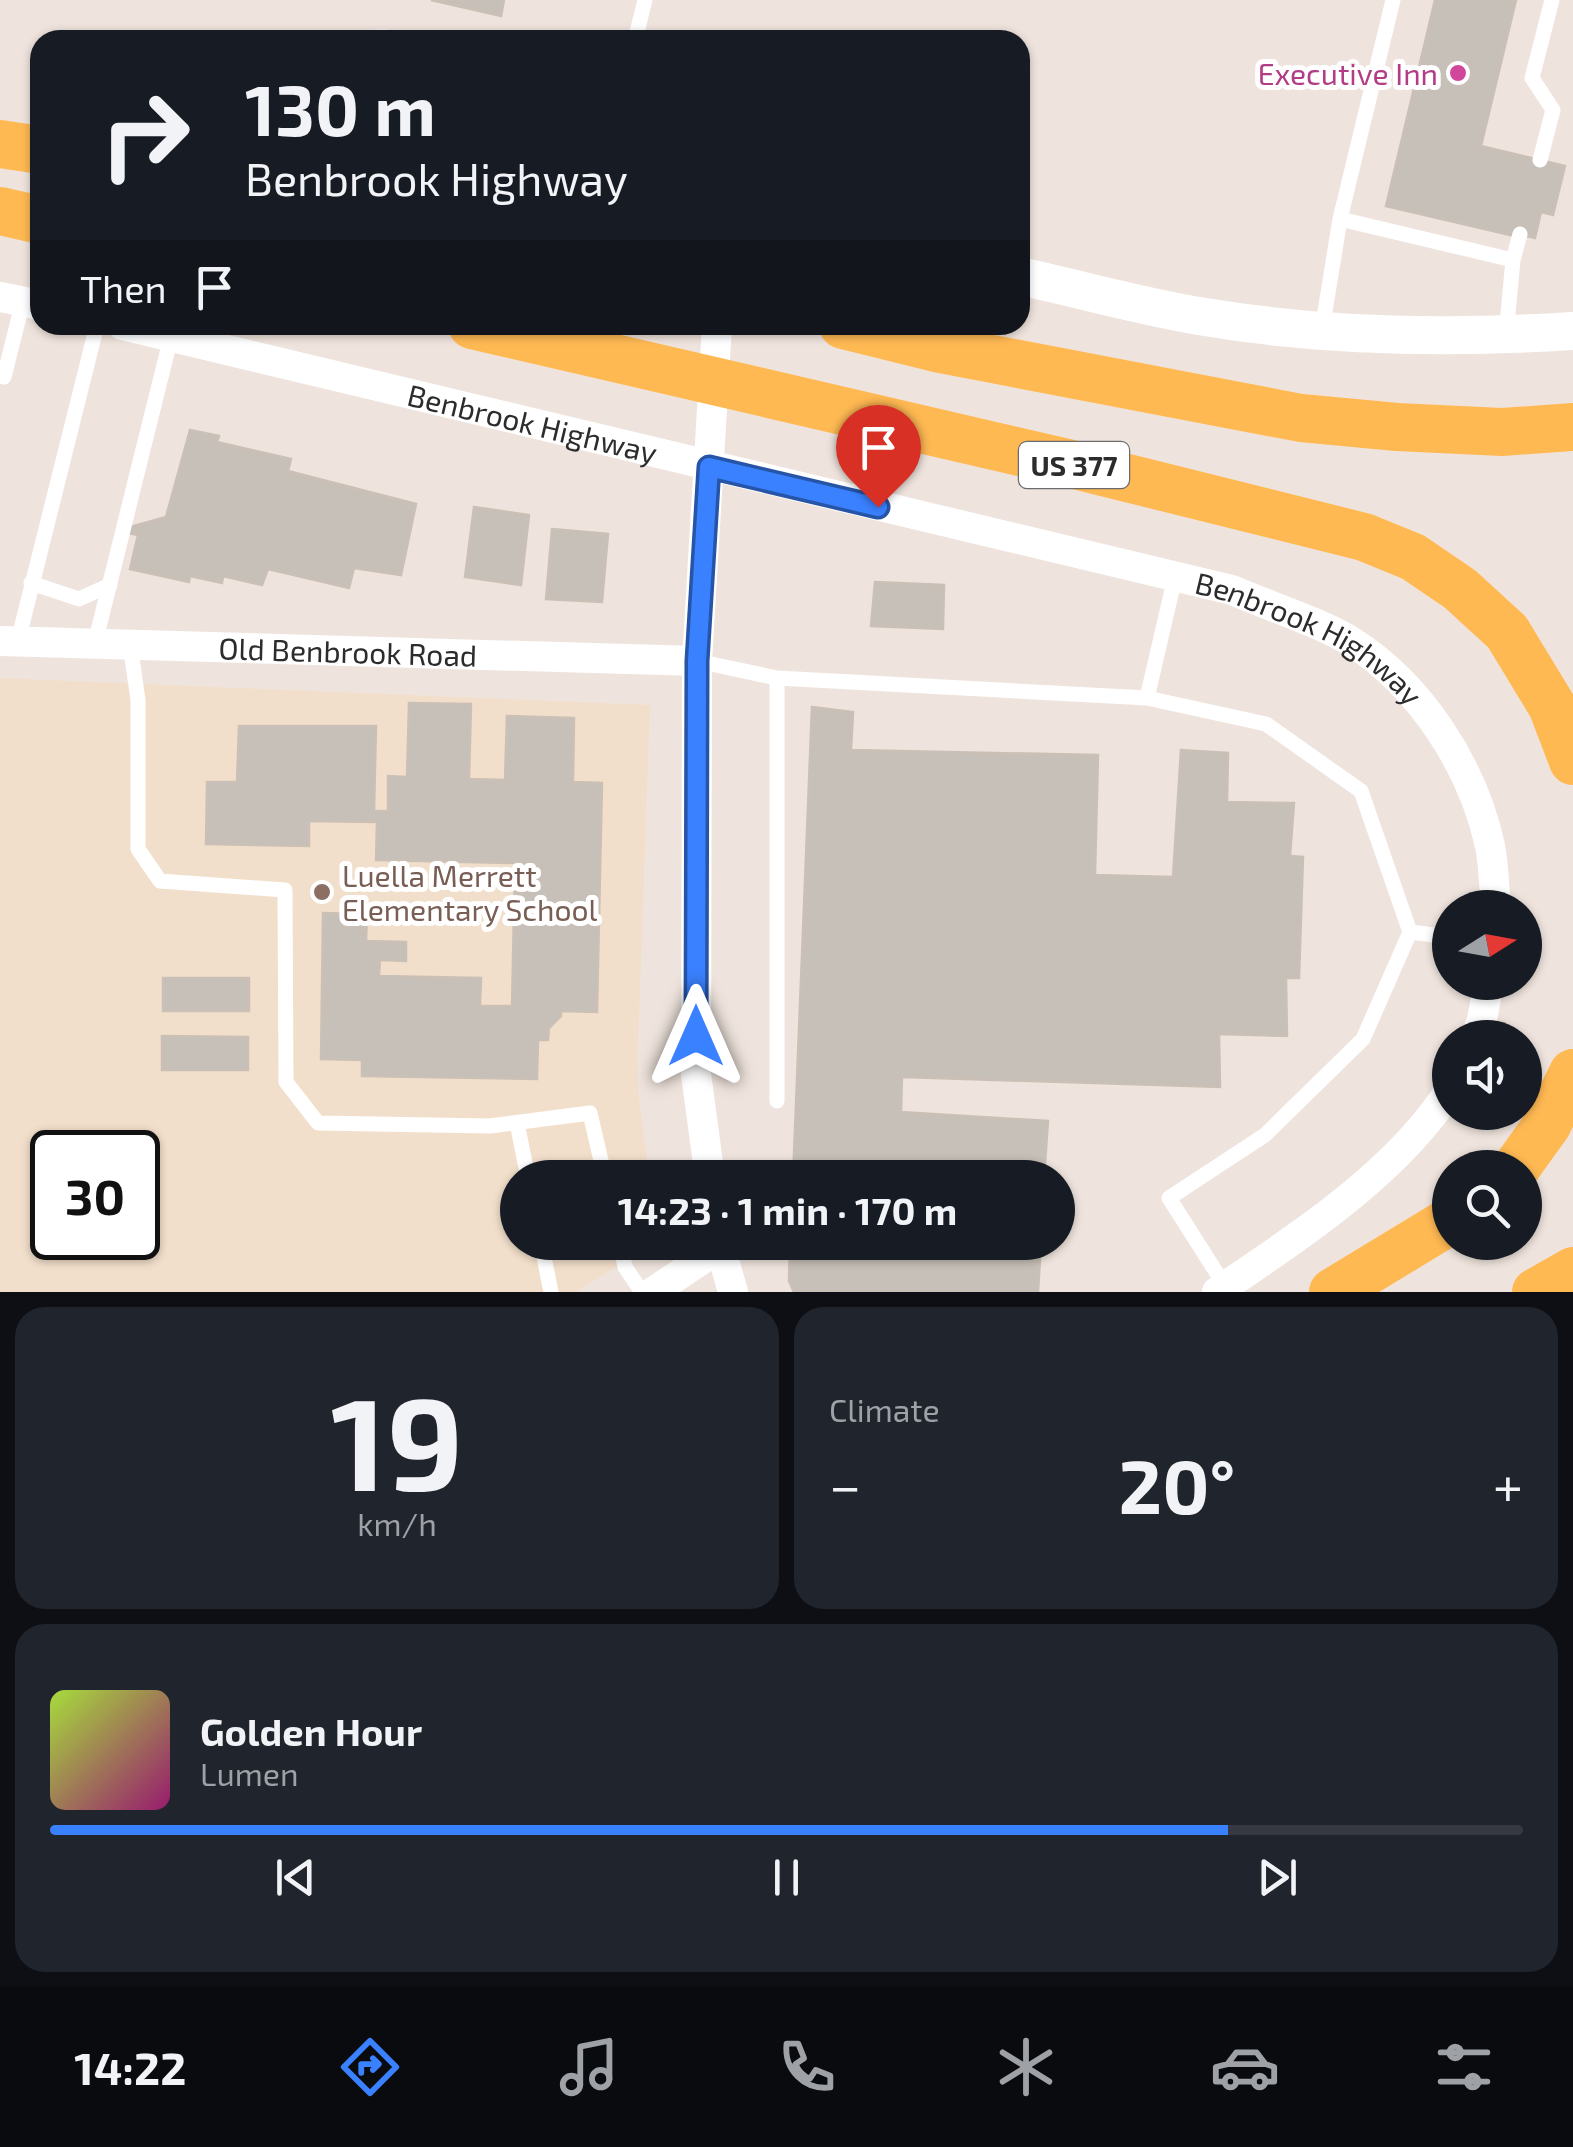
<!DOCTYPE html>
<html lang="en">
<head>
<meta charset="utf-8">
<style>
  body { margin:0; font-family:"Exo 2",sans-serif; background:#20242c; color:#f1f3f6; height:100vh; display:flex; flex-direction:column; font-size:38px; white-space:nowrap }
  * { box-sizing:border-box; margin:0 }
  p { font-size:32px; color:#9ea1a6 }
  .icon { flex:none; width:55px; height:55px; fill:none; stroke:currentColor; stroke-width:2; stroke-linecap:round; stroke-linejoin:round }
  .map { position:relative; height:1292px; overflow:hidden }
  .panel { display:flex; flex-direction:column; gap:15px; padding:15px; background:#0d0f14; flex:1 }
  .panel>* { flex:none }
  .top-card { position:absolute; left:30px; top:30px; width:1000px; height:305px; border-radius:30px; box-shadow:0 2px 8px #0004; background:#171b24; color:#f1f3f6; overflow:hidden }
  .needle { width:65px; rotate:79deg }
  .tools { position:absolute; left:1432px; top:890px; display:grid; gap:20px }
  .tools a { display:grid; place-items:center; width:110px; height:110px; border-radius:50%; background:#171b24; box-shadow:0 2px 8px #0004; font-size:50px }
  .speed { position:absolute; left:30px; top:1130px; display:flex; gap:20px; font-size:50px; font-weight:700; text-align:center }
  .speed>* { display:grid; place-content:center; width:130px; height:130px; border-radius:50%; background:#171b24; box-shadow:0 2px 8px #0004; line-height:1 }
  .speed .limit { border:5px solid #111; border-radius:15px; background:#fff; color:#111 }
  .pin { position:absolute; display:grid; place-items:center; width:85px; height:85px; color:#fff; margin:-102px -42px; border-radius:50% 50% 50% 0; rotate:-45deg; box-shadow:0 0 10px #0007 }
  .pin .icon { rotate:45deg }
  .me { position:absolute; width:110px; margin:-55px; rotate:0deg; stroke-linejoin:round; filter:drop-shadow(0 0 8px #0008) }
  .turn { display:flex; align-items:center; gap:35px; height:210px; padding:0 50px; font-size:45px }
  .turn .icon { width:130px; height:130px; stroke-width:2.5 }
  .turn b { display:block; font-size:70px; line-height:85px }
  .then { display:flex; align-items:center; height:95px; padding:0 50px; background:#0003; gap:20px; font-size:38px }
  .big { font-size:75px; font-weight:700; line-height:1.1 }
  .panel .card { flex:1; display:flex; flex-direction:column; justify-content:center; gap:15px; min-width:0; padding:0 35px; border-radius:30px; background:#20242c }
  .panel .dial { align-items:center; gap:0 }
  .dial b { font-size:130px; line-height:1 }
  .song { display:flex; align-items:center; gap:30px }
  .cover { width:120px; height:120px; border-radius:15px; background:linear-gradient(135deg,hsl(80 70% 55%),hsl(320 70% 35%)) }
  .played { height:10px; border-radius:5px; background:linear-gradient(90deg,#3a81ff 80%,#363941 80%) }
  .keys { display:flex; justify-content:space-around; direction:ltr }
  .heat { display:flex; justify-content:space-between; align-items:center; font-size:55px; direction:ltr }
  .panel .tiles { flex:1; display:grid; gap:15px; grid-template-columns:1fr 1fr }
  .card:last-child { grid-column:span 2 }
  .trip { position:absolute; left:500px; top:1160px; width:575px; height:100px; border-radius:50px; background:#171b24; box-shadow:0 2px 8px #0004; font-weight:700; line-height:100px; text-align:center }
  .menu { display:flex; height:160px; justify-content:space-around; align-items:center; background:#090b0e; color:#9ea1a6 }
  .menu .icon { width:70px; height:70px }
  .menu .selected { color:#3a81ff }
  .menu b { font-size:45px; color:#f1f3f6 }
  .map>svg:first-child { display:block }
</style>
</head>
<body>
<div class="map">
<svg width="1573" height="1292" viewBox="0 0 1573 1292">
  <rect width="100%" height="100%" fill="#efe4dd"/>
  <path fill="#f2dfcb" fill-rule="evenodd" d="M0 678 650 705 637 1080 649 1177 518 1178V1242L652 1243 577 1292H0ZM52 1152H138V1238H52Z"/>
  <path fill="#c7c0b9" stroke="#cbc0b6" stroke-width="2.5" d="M431 0H504L501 16Z
    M1435 0H1516L1481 146 1565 166 1553 215 1541 212 1535 238 1514 233V236L1386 206Z
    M190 430 219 436 217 442 291 459 288 471 416 504 401 575 354 568 349 588 268 569 262 585 223 576 222 583 190 576 189 582 130 569 138 535 127 533 130 527 166 517Z
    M474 507 529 515 521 585 465 577Z
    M552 529 608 534 602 602 546 599Z
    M875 582 944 585 943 629 871 626Z
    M409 703 471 704 469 779 505 780 507 716 574 718 573 782 602 783 597 1012 561 1011V1016L549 1028 548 1040H538L537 1079 362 1076V1060L321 1059 323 913 367 914 366 941 406 942V961L380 960 379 976 481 978 480 1006H512L515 863 376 860 377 822 309 821V846L206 844 207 782H237L239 726H376L374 811H388V776L407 777Z
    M812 707 853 712 851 750 1098 755 1095 875 1173 877 1181 750 1228 753 1227 802 1294 803 1290 856 1303 857 1299 978H1286L1287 1036 1219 1034 1220 1087 902 1077 901 1112 1048 1121 1044 1178H793Z
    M163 978H249V1011H163Z
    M162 1036 248 1037V1070H162Z
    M790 1242H1041L1038 1292H794L789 1281Z"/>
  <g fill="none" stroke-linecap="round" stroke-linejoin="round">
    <path stroke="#fff" stroke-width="15" d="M299 40 385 37 397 40
      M635 40 645 0
      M1540 160 1553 110 1532 78 1552 0
      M1340 219 1393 0
      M1513 260 1520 234
      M1322 330 1340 219 1513 260 1506 335
      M0 376 4 377 23 301
      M31 583 79 599 110 585
      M18 641 97 325
      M95 643 171 337
      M130 644 138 700V849L160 881 285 890 286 1082 318 1123 490 1126 590 1113 605 1178
      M697 661 777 678
      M1147 698 1266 724 1361 791 1410 932 1450 937
      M777 1101V678L1147 698 1175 577
      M517 1123 528 1178
      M541 1242 551 1292
      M620 1242 625 1267 642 1292
      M1225 1286 1169 1198 1265 1135 1363 1039 1410 932"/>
    <g stroke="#fff" stroke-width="30">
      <path d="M0 297 40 305"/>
      <path id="s1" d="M122 325 1232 590C1266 605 1322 623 1352 642 1421 686 1473 767 1490 846 1494 866 1494 888 1496 908"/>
      <path id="s2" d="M0 641 697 661"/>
      <path d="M1475 1038 1482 1020 1489 982"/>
      <path d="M710 1178 696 1074 697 661 717 325"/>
      <path d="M719 1242 733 1292"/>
      <path d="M653 1292 719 1248"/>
      <path d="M1217 1292C1299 1236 1396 1174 1450 1090"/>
    </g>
    <path stroke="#fff" stroke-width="38" d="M1020 276C1079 289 1139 306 1199 316 1322 337 1449 339 1573 331"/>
    <path stroke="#ffb953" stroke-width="48" d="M0 144 40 150
      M0 211 40 220
      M472 325 1067 463 1364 537 1413 557 1460 589 1507 632 1552 706 1573 761
      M843 325 940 349 1301 418 1397 427 1502 432 1573 427
      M1516 1168 1547 1125 1573 1073
      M1333 1292 1450 1221
      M1536 1292 1573 1271"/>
  </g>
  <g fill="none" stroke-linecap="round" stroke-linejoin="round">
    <g stroke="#2654a6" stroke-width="25">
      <path id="route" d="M696 1036 697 661 709 467 878 507"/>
    </g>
    <use href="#route" stroke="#3a81ff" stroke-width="18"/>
  </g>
  <circle fill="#d1479c" stroke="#fff" stroke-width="4" cx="1458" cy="73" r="10"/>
  <circle fill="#8d6e63" stroke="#fff" stroke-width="4" cx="322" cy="892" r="10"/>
  <g text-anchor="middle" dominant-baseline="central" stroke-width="10" stroke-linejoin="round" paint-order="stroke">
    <rect fill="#fff" stroke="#6b6b6b" stroke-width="2.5" x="1019" y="442" width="110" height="46" rx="8"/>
    <g font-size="28" font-weight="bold" fill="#2c2c2c">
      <text x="1074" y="465">US 377</text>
    </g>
    <g font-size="30" fill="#b23c85" stroke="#fff" text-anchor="end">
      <text x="1438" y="73">Executive Inn</text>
    </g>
    <g font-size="30" fill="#2c2c2c" stroke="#fff">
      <text stroke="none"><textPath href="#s1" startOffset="422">Benbrook Highway</textPath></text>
      <text stroke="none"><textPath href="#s1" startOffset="1232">Benbrook Highway</textPath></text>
      <text stroke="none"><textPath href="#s2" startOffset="348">Old Benbrook Road</textPath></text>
    </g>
    <g font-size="30" fill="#785e54" stroke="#fff" text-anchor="start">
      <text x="342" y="875">Luella Merrett<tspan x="342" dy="34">Elementary School</tspan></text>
    </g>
  </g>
</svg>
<div class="tools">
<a><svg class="needle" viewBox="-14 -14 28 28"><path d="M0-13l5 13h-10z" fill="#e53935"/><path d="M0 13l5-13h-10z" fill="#9ea1a6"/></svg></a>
<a><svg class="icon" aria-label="sound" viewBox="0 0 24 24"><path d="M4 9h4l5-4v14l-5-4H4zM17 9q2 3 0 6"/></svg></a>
<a><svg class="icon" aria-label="search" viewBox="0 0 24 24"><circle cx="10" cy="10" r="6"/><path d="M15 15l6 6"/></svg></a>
</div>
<div class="speed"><div class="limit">30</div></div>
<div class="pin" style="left:878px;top:507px;background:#d93025"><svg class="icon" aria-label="arrive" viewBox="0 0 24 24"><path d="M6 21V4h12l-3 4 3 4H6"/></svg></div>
<svg class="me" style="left:696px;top:1036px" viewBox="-20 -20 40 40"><path d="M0-17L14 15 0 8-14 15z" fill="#3a81ff" stroke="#fff" stroke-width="4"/></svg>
<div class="trip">14:23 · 1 min · 170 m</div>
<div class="top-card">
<div class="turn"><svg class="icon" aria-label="right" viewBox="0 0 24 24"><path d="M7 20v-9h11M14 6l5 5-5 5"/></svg><div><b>130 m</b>Benbrook Highway</div></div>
<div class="then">Then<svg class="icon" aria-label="arrive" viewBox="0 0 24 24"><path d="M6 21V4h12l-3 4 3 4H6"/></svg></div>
</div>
</div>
<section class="panel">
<div class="tiles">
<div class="card dial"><b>19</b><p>km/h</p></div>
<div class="card"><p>Climate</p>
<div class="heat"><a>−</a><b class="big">20°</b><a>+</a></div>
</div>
<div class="card">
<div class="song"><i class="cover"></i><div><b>Golden Hour</b><p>Lumen</p></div></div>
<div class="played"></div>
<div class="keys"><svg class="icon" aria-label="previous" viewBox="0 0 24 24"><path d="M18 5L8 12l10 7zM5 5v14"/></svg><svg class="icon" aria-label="pause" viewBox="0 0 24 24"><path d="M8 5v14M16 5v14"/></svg><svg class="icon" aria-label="next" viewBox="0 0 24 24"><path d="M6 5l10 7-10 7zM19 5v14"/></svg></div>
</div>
</div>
</section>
<nav class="menu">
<b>14:22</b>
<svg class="icon selected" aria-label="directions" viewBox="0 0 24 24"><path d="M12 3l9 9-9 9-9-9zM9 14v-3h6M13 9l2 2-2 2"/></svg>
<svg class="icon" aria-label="music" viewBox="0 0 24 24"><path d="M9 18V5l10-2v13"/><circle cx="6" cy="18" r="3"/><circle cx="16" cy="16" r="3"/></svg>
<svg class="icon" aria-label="phone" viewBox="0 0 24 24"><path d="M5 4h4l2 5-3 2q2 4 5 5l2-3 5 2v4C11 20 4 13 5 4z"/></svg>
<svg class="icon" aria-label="climate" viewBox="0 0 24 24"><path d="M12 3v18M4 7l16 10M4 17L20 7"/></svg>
<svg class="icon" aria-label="car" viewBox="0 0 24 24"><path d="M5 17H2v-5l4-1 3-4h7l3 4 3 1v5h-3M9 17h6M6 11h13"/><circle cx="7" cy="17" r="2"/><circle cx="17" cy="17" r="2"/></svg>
<svg class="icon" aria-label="filters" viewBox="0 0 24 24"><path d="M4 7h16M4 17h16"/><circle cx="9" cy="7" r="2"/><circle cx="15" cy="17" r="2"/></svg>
</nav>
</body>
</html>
